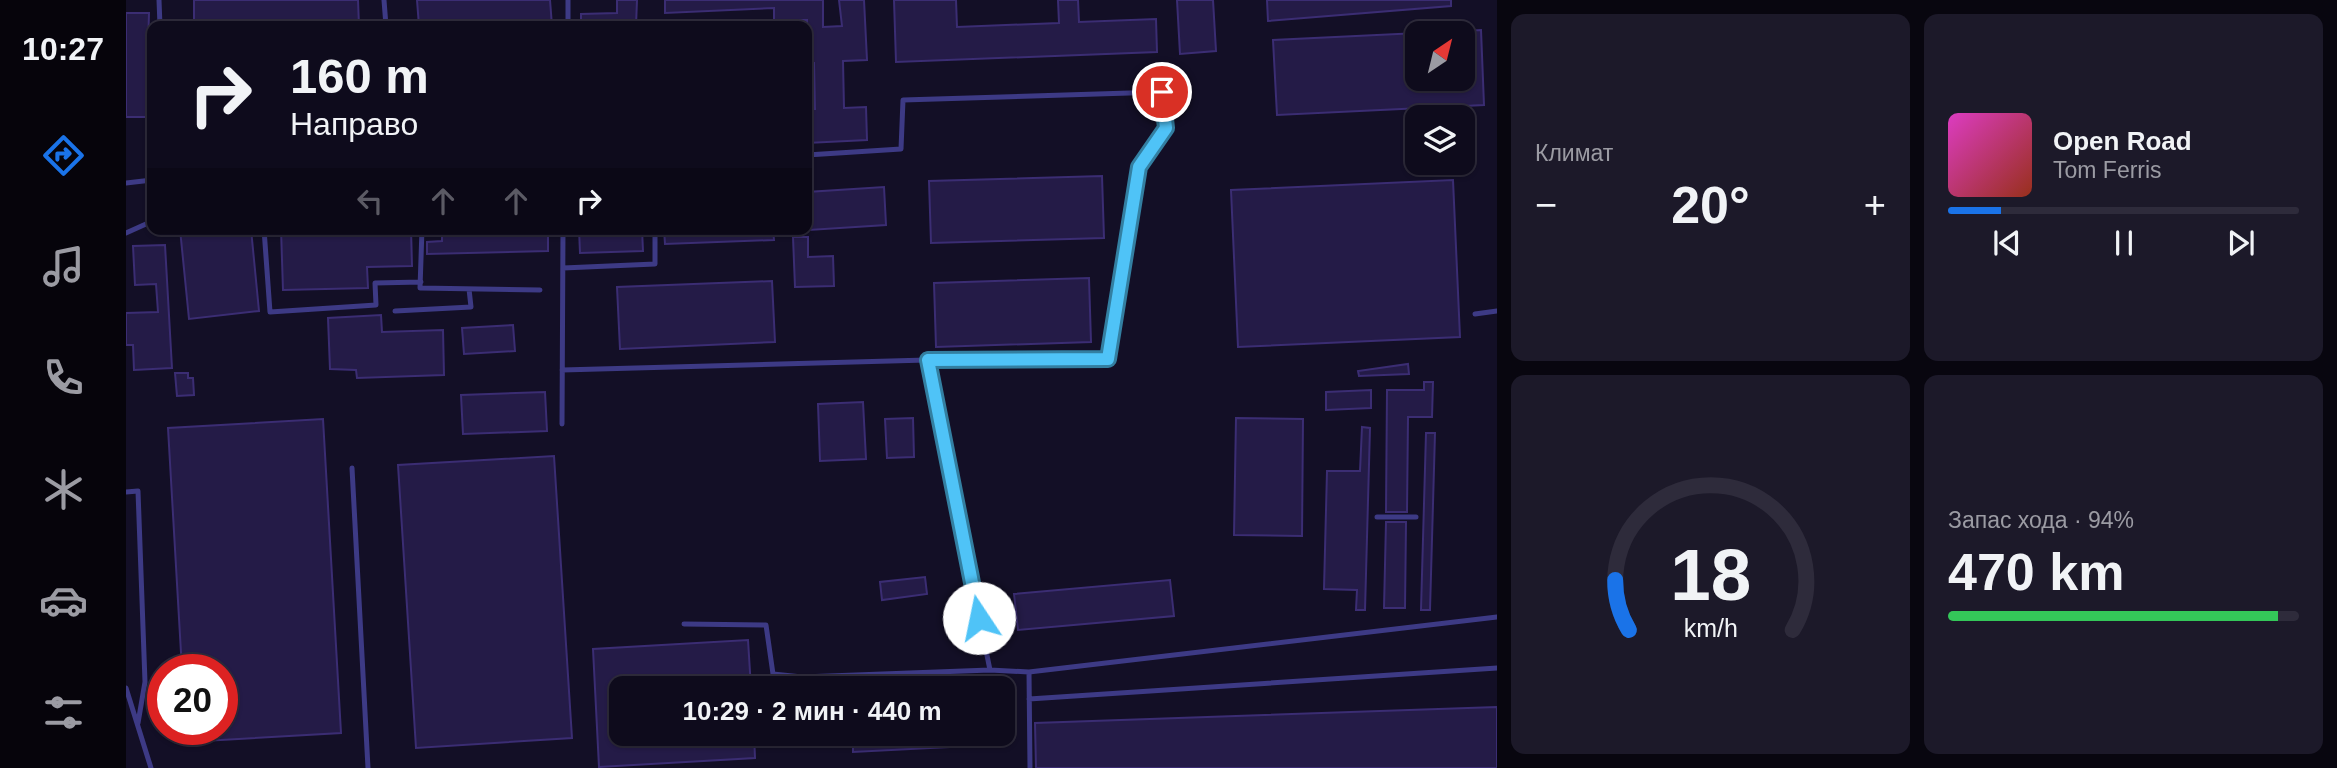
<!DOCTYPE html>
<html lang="ru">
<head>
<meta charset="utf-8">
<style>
  body { margin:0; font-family:Helvetica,sans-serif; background:#1c1929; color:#f1f3f6; height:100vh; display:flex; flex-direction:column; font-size:26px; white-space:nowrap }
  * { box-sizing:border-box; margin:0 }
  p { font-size:23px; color:#9b9ba3 }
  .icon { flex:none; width:38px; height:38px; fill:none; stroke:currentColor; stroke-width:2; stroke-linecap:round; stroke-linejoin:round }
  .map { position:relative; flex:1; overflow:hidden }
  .side { display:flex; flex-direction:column; gap:14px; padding:14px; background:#08060f; width:840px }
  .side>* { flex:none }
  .top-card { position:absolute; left:21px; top:21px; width:665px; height:214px; border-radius:14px; box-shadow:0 2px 5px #0004,0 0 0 2px #2e2b3b; background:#0e0b1c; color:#f1f3f6; overflow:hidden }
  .needle { width:46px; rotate:35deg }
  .buttons { position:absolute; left:1279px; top:21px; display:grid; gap:14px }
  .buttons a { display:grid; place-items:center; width:70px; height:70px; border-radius:14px; background:#0e0b1c; box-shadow:0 2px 5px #0004,0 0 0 2px #2e2b3b; font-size:35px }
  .speed { position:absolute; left:21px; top:654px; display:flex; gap:14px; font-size:35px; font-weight:700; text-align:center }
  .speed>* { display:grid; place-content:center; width:91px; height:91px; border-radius:50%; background:#0e0b1c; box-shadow:0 2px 5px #0004,0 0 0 2px #2e2b3b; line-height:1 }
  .speed .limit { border:10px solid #d22; background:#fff; color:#111 }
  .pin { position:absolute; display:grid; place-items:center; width:60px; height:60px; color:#fff; margin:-30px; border:4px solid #fff; border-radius:50%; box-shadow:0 2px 7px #0007 }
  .me { position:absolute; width:77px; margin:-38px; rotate:349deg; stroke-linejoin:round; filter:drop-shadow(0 0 5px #0008) }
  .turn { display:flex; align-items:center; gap:24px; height:147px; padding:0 28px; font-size:32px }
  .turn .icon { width:91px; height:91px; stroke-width:2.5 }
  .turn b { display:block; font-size:49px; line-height:60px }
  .lanes { display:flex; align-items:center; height:66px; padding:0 28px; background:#0003; justify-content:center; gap:35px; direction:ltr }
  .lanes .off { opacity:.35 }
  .big { font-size:52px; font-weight:700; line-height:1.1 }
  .side .tile { flex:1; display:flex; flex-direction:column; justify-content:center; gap:10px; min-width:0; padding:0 24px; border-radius:14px; background:#1c1929 }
  .side .dial { align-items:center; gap:0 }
  .dial svg { height:182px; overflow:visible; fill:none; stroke:#2e2b3b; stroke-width:7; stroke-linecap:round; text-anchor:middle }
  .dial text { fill:#f1f3f6; stroke:none }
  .song { display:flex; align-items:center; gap:21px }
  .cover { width:84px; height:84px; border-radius:10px; background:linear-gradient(135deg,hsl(310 70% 55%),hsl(10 70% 35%)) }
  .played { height:7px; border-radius:4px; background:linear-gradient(90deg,#1a73e8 15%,#2e2b3b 15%) }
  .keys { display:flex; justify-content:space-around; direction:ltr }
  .heat { display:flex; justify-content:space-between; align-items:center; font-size:38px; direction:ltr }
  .charge { height:10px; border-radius:5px; background:linear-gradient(90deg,#34c759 94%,#2e2b3b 0) }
  .side .tiles { flex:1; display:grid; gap:14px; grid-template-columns:repeat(2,1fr) }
  .trip { position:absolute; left:483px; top:676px; width:406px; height:70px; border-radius:14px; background:#0e0b1c; box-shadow:0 2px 5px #0004,0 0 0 2px #2e2b3b; font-weight:700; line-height:70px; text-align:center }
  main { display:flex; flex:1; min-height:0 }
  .dock { display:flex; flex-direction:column; width:126px; justify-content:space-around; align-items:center; background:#06040b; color:#9b9ba3 }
  .dock .icon { width:49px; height:49px }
  .dock .active { color:#1a73e8 }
  .dock b { font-size:32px; color:#f1f3f6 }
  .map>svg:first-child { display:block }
</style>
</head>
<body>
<main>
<nav class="dock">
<b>10:27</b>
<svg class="icon active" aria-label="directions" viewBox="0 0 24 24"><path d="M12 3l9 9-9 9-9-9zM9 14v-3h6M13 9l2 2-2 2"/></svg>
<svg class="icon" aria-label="music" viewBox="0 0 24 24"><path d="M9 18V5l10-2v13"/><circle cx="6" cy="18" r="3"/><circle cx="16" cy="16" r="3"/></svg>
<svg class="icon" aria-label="phone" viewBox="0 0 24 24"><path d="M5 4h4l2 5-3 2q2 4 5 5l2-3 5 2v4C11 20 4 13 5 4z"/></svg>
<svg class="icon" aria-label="climate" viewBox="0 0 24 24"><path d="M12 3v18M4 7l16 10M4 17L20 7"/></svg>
<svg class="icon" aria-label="car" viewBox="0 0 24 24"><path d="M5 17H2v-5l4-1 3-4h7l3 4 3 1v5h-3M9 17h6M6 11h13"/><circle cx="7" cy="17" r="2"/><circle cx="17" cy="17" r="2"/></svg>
<svg class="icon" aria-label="filters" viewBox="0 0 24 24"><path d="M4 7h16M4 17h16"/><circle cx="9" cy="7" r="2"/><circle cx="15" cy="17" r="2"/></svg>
</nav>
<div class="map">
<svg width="1371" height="768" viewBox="0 0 1371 768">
  <rect width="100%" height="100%" fill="#130f26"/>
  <path fill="#241b47" stroke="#3b2d73" stroke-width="2" d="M68 0H232L233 26H68Z
    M291 0H424L426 26H293Z
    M491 0H511L510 26H455V14L491 13Z
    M539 0H697V27L716 26 713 0H738L741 60 717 61 718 108 740 107 741 140 681 143V109H689L688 63H681V20H648V8L539 13Z
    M768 0H830L831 27 933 23 932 0H952L953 22 1030 19 1031 52 770 62Z
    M1051 0H1087L1090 51 1054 54Z
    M1141 0H1325V6L1142 21Z
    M0 13H23L20 117H0Z
    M1355 30 1358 105 1151 115 1147 40 1292 33V79H1337V31Z
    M976 176 978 238 805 243 803 181Z
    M1327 180 1334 337 1112 347 1105 190Z
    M758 187 760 225 683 230 681 192Z
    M54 229H125L133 311 63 319Z
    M155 229H285L286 266 241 267 242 288 157 290Z
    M316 229H422V251L301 254V242L316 241Z
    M453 229H516L517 251 454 253Z
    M538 229H647L648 240 539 244Z
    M667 237H682V257L707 256 708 286 669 287Z
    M39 245 46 368 8 370 7 345H0V313L32 312 30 284 9 285 7 246Z
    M963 278 965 342 810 347 808 283Z
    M646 281 649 342 494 349 491 287Z
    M255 315 256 332 317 330 318 375 231 378 230 370 204 369 202 318Z
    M387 325 389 351 338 354 336 328Z
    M1282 364 1283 374 1233 376 1232 371Z
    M49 373H62V378H67L68 395 51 396Z
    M1298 382H1307L1306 417H1282L1281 512H1260L1261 390H1298Z
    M1245 390V408L1200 410V392Z
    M419 392 421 431 337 434 335 395Z
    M737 402 740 459 694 461 692 404Z
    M787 418 788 457 761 458 759 419Z
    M1110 418 1177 419 1176 536 1108 535Z
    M197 419 215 733 60 742 59 730H96V670H56L42 428Z
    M1236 427 1244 428 1239 610H1230L1231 590 1198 589 1201 471H1234Z
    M1300 433H1309L1304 610H1295Z
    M428 456 446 738 290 748 272 465Z
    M1260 522H1280L1279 608H1258Z
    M799 577 801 594 756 600 754 582Z
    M1044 580 1048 616 892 630 888 594Z
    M622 640 625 688H495V733H628L629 758 473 767 467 649Z
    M1371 707V768H910L909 723Z
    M727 733H843V746L727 752Z"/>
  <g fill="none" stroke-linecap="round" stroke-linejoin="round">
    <path stroke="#3d3a85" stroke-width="5" d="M33 0 34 26
      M258 0 260 26
      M442 0V26
      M681 155 775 149 777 100 1036 92 1040 128 1013 167 982 359 801 360
      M0 183 26 180
      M138 229 144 312 250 305 249 283 295 282
      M296 229 294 288 414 290
      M0 233 20 224
      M437 268 529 264V229
      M269 311 345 307 343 289
      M1349 314 1371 311
      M436 370 801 360 864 670
      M436 424 437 229
      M226 468 242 768
      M0 492 12 491 19 682 12 723
      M1251 517H1290
      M558 624 640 625 647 674 676 677 864 670 903 672 1371 617
      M903 672 904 768
      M0 688 25 768
      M903 699 1371 668"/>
  </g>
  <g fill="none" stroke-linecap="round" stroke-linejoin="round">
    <g stroke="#337fa1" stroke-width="18">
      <path id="route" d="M853 618 802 360 982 359 1013 167 1040 128 1036 92"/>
    </g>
    <use href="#route" stroke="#4fc3f7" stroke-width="12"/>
  </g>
</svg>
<div class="buttons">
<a><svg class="needle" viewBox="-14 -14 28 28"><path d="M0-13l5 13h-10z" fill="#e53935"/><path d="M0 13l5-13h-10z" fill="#9b9ba3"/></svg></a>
<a><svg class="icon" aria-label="layers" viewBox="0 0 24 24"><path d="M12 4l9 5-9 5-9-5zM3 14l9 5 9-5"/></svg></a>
</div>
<div class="speed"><div class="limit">20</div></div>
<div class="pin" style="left:1036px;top:92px;background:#d93025"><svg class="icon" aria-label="arrive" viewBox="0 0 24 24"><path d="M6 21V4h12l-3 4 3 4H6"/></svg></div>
<svg class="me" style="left:853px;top:618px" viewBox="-20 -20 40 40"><circle r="19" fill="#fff"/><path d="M0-13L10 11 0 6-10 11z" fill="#4fc3f7"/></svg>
<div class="trip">10:29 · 2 мин · 440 m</div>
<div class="top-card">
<div class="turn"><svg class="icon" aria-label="right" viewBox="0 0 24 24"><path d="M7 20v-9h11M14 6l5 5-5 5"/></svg><div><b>160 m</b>Направо</div></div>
<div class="lanes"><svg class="icon off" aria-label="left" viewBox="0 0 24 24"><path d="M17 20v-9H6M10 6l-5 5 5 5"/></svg><svg class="icon off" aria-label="ahead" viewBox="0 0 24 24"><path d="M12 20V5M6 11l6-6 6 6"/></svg><svg class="icon off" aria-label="ahead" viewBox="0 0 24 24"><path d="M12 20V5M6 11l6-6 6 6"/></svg><svg class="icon" aria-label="right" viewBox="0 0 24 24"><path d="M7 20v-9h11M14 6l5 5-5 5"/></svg></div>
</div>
</div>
<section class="side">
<div class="tiles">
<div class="tile"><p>Климат</p>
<div class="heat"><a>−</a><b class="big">20°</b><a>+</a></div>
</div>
<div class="tile">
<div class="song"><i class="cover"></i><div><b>Open Road</b><p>Tom Ferris</p></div></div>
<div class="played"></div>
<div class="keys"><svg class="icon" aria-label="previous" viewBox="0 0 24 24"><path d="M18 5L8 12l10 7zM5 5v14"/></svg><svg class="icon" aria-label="pause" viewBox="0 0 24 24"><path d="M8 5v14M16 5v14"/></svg><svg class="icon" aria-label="next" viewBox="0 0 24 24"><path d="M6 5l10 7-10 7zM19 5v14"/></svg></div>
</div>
<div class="tile dial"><svg viewBox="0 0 100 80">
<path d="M14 69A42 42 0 1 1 86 69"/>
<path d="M14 69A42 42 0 0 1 8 47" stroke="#1a73e8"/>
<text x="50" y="56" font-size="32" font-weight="700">18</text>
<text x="50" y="72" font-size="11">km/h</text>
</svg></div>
<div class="tile"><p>Запас хода · 94%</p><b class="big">470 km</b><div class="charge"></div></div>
</div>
</section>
</main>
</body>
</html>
